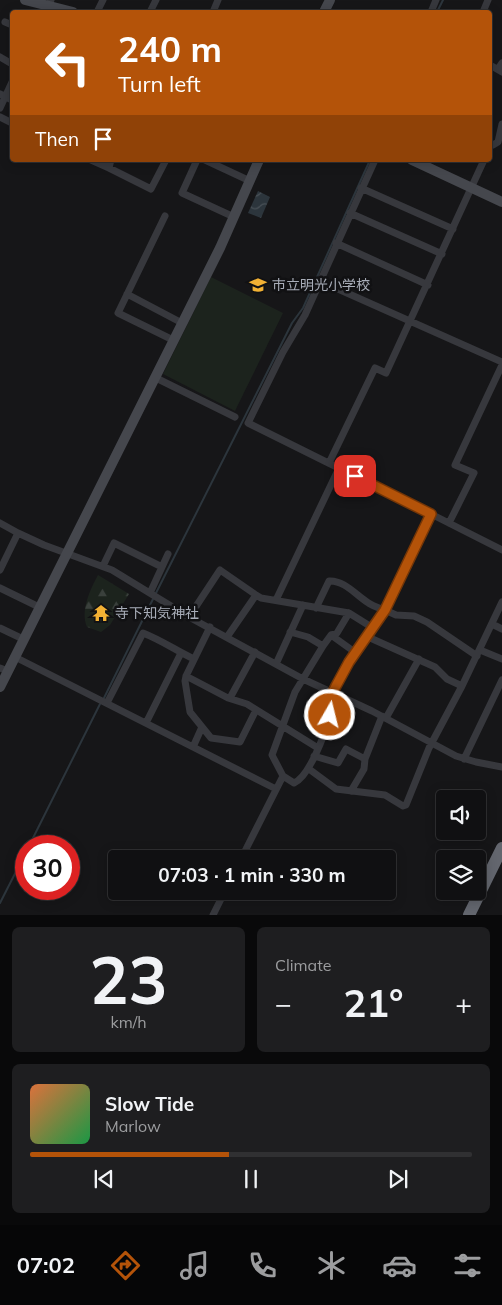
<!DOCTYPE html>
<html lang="en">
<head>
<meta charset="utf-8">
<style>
  body { margin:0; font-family:Mulish,"Noto Sans JP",sans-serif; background:#1e1e20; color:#f1f3f6; height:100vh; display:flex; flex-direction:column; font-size:19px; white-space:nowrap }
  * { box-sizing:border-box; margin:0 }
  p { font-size:16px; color:#9c9d9f }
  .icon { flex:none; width:28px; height:28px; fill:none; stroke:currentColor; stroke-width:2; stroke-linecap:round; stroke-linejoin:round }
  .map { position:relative; height:915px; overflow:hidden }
  .sheet { display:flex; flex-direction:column; gap:12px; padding:12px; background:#09090a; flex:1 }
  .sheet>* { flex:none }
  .hud { position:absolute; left:10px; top:10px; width:482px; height:152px; border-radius:5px; box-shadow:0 2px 12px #0003,0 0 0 1px #303032; background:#b45309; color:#fff; overflow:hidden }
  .fabs { position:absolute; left:436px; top:790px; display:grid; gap:10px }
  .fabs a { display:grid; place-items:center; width:50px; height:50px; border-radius:5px; background:#101012; box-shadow:0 2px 12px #0003,0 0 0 1px #303032; font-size:25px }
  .speed { position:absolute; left:15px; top:835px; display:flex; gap:10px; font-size:25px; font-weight:700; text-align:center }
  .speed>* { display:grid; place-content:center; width:65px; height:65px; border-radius:50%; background:#101012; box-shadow:0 2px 12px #0003,0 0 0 1px #303032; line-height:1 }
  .speed .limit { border:8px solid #d22; background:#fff; color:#111 }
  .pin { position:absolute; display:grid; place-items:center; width:42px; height:42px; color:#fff; margin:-21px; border-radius:10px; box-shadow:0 2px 8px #0006 }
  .me { position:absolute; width:55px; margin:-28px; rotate:8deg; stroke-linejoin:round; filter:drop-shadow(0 0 4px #0008) }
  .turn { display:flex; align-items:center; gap:18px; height:105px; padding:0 25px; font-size:22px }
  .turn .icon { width:65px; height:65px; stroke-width:2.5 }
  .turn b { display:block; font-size:35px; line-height:42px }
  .then { display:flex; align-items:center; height:48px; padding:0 25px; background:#0003; gap:10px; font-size:19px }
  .big { font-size:38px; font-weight:700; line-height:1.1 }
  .sheet .widget { flex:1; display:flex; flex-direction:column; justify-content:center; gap:8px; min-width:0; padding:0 18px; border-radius:8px; background:#1e1e20 }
  .sheet .dial { align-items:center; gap:0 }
  .dial b { font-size:65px; line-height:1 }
  .song { display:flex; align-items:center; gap:15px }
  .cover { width:60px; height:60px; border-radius:8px; background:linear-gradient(135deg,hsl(20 70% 55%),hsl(140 70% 35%)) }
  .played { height:5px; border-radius:2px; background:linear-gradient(90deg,#b45309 45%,#303032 45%) }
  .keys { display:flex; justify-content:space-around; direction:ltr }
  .heat { display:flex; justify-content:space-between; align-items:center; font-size:28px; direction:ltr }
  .sheet .tiles { flex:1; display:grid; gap:12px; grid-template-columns:1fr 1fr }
  .widget:last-child { grid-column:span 2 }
  .trip { position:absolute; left:108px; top:850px; width:288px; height:50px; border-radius:5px; background:#101012; box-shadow:0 2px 12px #0003,0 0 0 1px #303032; font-weight:700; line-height:50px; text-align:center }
  .menu { display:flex; height:80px; justify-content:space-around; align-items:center; background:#060607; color:#9c9d9f }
  .menu .icon { width:35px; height:35px }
  .menu .on { color:#b45309 }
  .menu b { font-size:22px; color:#f1f3f6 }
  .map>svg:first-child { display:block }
</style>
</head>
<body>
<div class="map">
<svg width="502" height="915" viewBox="0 0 502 915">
  <defs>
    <pattern id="forest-firs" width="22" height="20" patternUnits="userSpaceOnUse" patternTransform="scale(1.25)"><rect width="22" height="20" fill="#1c231d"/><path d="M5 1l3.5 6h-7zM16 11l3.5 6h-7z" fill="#3a403c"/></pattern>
    <pattern id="water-waves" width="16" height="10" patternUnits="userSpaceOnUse" patternTransform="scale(1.25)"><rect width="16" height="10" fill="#2c353c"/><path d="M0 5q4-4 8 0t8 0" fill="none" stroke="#485056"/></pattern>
  </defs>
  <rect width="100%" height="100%" fill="#161618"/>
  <path fill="url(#forest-firs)" d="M98 575 129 594 110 625 101 632 87 627C80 611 90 590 98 575Z"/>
  <path fill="#1c231d" d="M211 277 283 313 235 411 163 374Z"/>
  <path fill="url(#water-waves)" d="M258 191 270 197 261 218 248 213Z"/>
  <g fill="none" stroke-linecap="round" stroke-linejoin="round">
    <path stroke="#2c353c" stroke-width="2" d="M437 12 443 0
      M155 595 292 323 303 308 370 160
      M103 700 153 599
      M29 846 100 704
      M0 903 26 852"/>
    <path stroke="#37383d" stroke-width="7" d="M45 12 51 0
      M97 12 103 0
      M150 12 156 0
      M213 12 218 0
      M431 12 436 0
      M483 12 488 0
      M5 22 12 25
      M0 57 12 64
      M490 65 502 72
      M498 69 502 63
      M0 94 12 100
      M0 108 12 82
      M0 117 12 123
      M493 145 498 142 502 124
      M91 160 109 168
      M111 160 109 168 151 189 166 160
      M197 160 182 193 234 217
      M205 160 250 181
      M375 160 305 315 283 352 248 423 431 514
      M361 188 453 229
      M350 213 442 254
      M165 216 118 313 173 340
      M336 243 428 285
      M320 281 502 362
      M127 294 182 323
      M156 378 235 417
      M329 463 375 368 386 373 484 160
      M0 523 18 533 44 545 112 570 189 617 303 679 372 711 456 756 476 762 502 767
      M449 523 474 473 455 465 502 365
      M103 566 114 543 162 567
      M0 570 18 533
      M0 588 39 607
      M150 593 168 554
      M276 600 339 468
      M316 608 329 581C344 580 356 595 367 602 372 606 379 608 385 610L431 514 502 550
      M189 617 220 570 256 595
      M492 624 502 629
      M210 627 186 676 228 698 247 704 318 748
      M0 628 23 639
      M373 628 385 610 396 615 414 616 427 622 477 656
      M290 632 308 637 323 646
      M331 635 356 653
      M227 637 256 595 261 598 349 613 373 628 368 637 435 667 447 679 462 686
      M480 650 502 659
      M15 657 276 789
      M276 664 303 605
      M0 668 8 671
      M186 676 185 681 190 712 211 738 240 742 256 710
      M230 698 255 652
      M107 703 143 633C161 640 177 651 194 659
      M386 718 419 659
      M146 723 181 653
      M193 747 202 727
      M314 756 338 763 346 749 365 759
      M464 759 502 680
      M309 769 336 789 385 795 403 806 406 805 429 748 462 686 502 602
      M283 776 294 783C310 776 325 733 330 716 333 708 331 698 334 689 342 670 355 653 368 637
      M351 791 364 769 365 759 382 716
      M241 859 283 776 272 755 295 692 323 646 331 635 337 633 349 613
      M213 915 225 891"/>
    <path stroke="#45474d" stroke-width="10" d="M25 0 73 12
      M324 12 330 0
      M412 160 502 202
      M0 687 220 248 259 160"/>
    <path stroke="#63666e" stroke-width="12" d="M469 915 502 848"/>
  </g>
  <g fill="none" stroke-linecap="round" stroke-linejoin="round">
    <g stroke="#753606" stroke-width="12">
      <path id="route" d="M330 715 333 692 336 686 349 662 385 610 431 514 355 476"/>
    </g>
    <use href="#route" stroke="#b45309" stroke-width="9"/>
  </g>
  <defs>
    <g id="school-bare" transform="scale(1.35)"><path d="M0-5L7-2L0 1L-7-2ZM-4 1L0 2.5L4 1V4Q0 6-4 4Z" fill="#f2b134" stroke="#111113" stroke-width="2.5" paint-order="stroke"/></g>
    <g id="temple-bare" transform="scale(1.35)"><path d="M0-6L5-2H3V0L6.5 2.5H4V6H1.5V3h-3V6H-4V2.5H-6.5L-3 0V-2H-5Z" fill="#f2b134" stroke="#111113" stroke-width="2.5" paint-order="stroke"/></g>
  </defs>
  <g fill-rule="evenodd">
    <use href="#school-bare" x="258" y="285"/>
    <use href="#temple-bare" x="101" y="613"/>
  </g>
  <g text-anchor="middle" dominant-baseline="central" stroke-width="5" stroke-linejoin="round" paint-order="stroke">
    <g font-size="14" fill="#a8adb8" stroke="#111113" text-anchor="start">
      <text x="272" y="285">市立明光小学校</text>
      <text x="115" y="613">寺下知気神社</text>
    </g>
  </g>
</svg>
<div class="fabs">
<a><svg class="icon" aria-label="sound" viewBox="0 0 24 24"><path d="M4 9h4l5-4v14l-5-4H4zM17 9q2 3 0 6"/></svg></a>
<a><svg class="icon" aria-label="layers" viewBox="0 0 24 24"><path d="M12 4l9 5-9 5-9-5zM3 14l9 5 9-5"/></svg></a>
</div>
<div class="speed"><div class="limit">30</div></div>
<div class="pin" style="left:355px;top:476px;background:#d93025"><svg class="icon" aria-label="arrive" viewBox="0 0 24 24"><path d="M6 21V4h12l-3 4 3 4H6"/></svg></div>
<svg class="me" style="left:330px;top:715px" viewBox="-20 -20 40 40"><circle r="17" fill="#b45309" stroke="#fff" stroke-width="3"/><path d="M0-11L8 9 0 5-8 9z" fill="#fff"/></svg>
<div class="trip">07:03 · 1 min · 330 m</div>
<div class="hud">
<div class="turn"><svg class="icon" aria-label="left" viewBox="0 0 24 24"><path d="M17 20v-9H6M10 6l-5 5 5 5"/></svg><div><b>240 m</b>Turn left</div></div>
<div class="then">Then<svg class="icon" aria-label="arrive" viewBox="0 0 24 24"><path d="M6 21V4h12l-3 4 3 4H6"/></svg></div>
</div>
</div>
<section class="sheet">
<div class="tiles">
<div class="widget dial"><b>23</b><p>km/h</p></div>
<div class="widget"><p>Climate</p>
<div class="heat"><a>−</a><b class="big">21°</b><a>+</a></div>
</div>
<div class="widget">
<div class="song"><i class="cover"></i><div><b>Slow Tide</b><p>Marlow</p></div></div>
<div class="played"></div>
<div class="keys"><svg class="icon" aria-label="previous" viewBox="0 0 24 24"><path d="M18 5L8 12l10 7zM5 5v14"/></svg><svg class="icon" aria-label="pause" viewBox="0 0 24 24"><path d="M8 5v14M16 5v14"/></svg><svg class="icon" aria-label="next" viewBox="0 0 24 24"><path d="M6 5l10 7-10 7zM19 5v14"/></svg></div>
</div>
</div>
</section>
<nav class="menu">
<b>07:02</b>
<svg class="icon on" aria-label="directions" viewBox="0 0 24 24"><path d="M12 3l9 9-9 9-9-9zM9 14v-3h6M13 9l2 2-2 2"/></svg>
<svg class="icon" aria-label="music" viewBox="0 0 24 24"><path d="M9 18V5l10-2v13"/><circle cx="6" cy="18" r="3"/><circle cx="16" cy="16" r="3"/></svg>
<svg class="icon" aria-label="phone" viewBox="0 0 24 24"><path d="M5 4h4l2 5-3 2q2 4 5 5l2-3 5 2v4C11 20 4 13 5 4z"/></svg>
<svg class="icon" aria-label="climate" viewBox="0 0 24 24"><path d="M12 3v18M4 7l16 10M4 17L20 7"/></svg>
<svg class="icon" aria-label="car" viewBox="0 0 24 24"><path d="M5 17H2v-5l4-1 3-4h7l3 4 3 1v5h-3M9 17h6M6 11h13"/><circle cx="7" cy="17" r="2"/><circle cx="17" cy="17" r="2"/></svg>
<svg class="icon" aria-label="filters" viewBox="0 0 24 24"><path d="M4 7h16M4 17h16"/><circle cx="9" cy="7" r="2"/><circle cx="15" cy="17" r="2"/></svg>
</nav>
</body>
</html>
